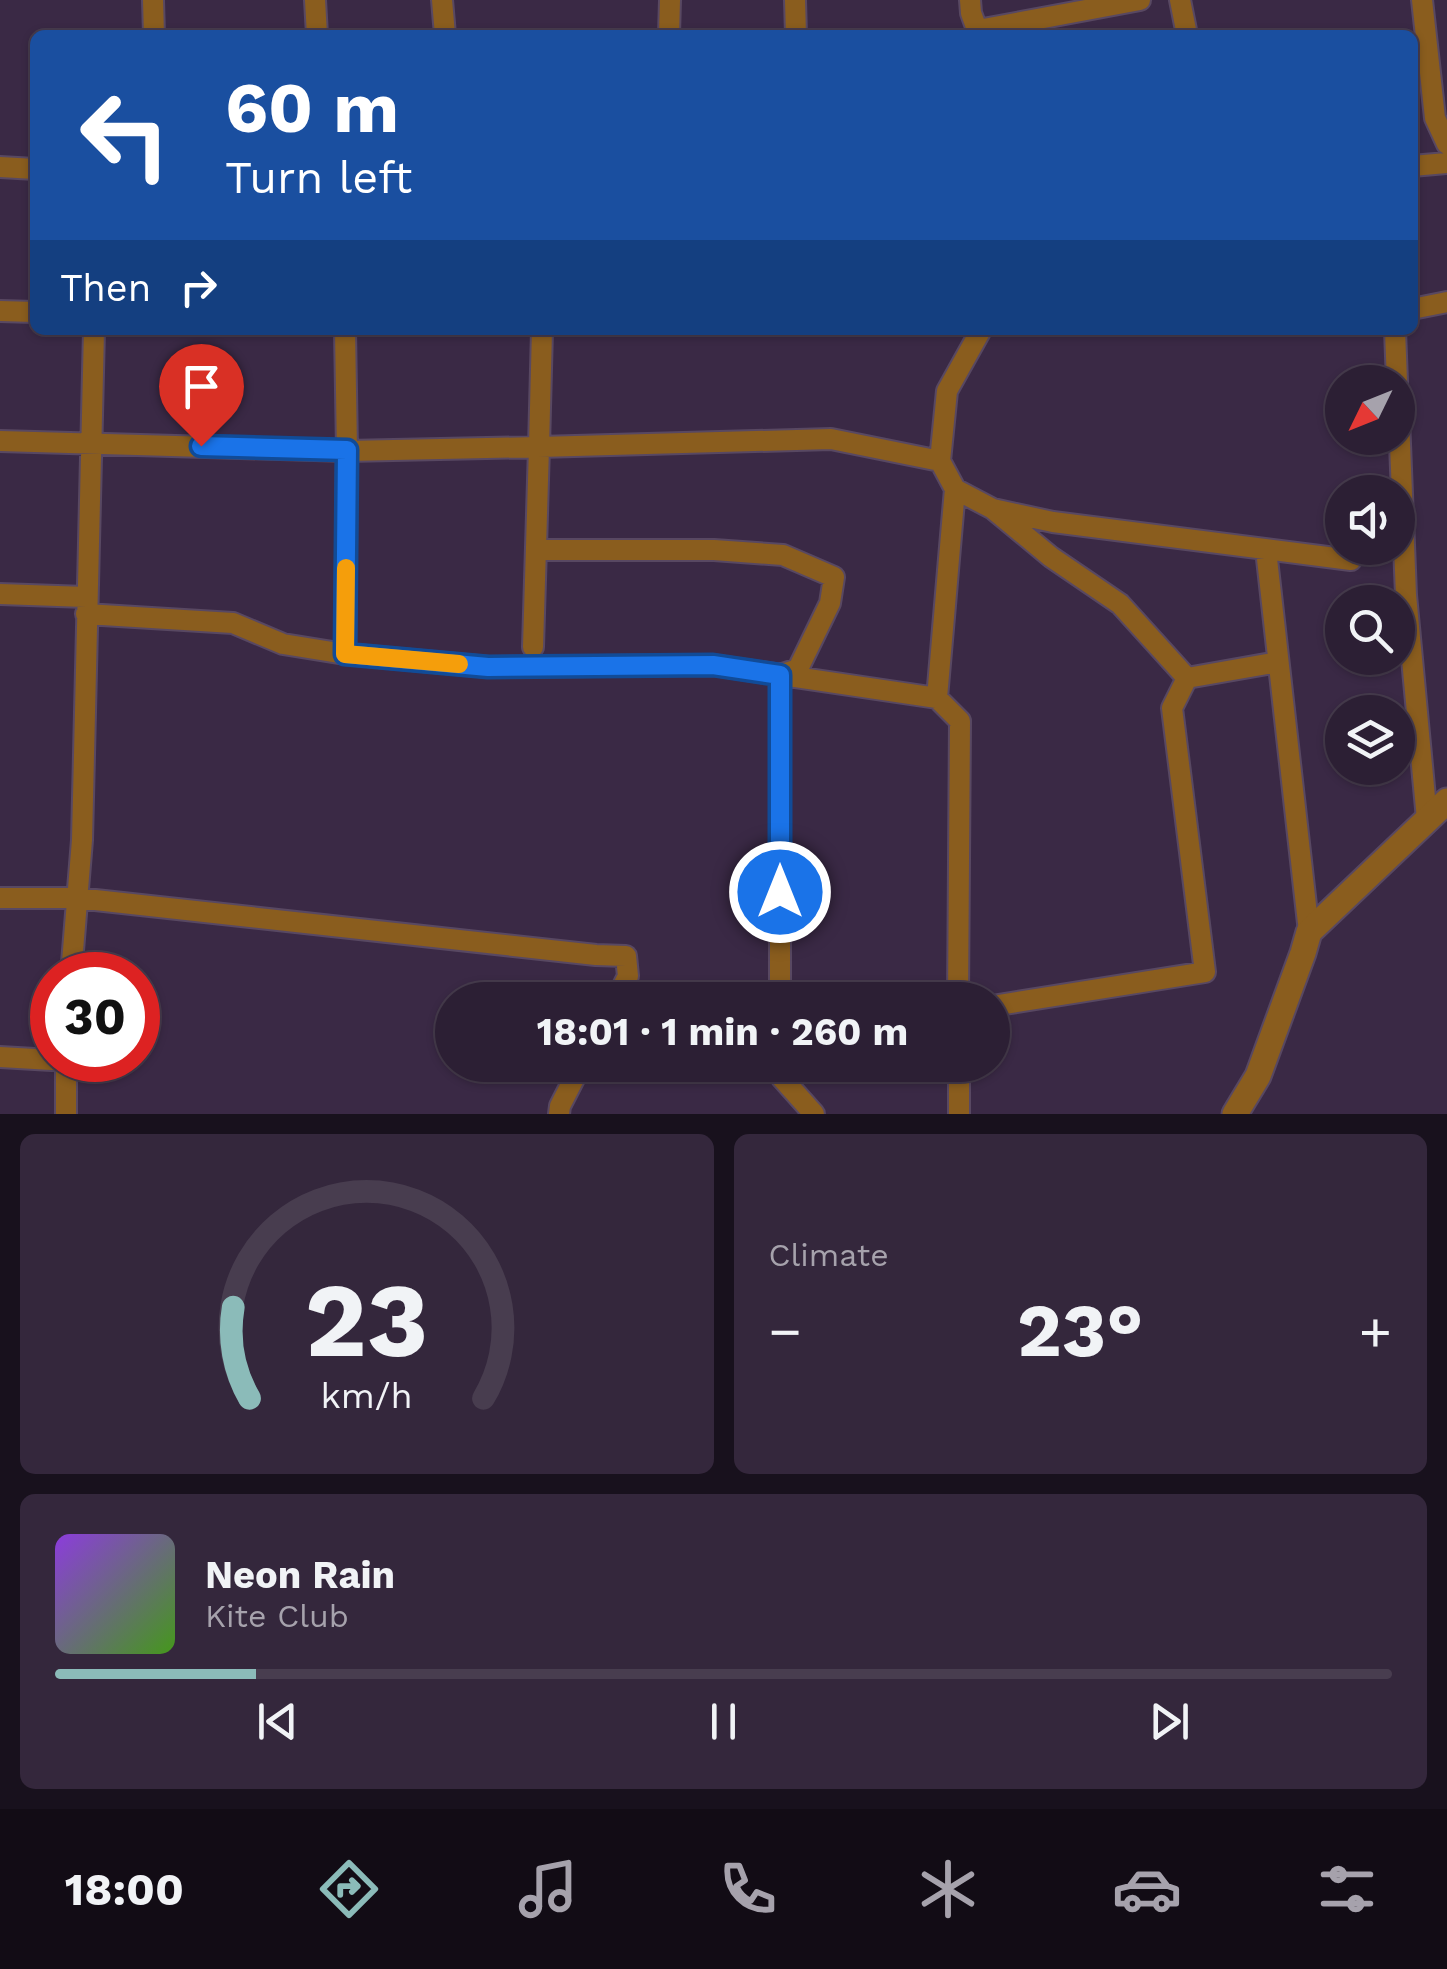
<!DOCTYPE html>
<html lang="en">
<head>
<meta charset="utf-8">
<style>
  body { margin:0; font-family:"Work Sans",sans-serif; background:#34273c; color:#f1f3f6; height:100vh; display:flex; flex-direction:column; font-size:38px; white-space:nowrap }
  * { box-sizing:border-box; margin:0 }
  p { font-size:32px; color:#a6a2ac }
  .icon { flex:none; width:55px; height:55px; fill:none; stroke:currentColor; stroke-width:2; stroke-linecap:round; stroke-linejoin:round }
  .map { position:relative; height:1114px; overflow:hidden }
  .panel { display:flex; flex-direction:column; gap:20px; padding:20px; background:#18111d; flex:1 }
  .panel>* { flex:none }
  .guide { position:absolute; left:30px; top:30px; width:1388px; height:305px; border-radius:15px; box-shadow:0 2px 8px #0004,0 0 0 2px #483d4f; background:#1a4fa0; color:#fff; overflow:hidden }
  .needle { width:65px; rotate:227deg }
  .buttons { position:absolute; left:1325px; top:365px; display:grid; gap:20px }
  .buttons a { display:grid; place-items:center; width:90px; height:90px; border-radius:50%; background:#2c1f34; box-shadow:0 2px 8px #0004,0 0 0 2px #483d4f; font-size:50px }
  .speed { position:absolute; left:30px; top:952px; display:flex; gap:20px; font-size:50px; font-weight:700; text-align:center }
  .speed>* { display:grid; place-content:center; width:130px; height:130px; border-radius:50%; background:#2c1f34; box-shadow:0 2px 8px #0004,0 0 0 2px #483d4f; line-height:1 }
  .speed .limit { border:15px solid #d22; background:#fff; color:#111 }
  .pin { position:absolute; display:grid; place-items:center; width:85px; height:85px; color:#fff; margin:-102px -42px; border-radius:50% 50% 50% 0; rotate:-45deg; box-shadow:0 0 10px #0007 }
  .pin .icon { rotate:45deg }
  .me { position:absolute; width:110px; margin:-55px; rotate:0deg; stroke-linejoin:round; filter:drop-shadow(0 0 8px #0008) }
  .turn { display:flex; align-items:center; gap:35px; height:210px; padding:0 30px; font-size:45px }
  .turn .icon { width:130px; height:130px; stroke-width:2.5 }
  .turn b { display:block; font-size:70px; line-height:85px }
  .then { display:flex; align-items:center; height:95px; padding:0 30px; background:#0003; gap:20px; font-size:38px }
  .big { font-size:75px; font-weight:700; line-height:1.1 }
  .panel .card { flex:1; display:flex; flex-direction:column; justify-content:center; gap:15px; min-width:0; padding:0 35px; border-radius:15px; background:#34273c }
  .panel .dial { align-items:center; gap:0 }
  .dial svg { height:260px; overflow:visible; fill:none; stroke:#483d4f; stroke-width:7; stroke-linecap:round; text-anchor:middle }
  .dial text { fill:#f1f3f6; stroke:none }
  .song { display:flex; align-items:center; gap:30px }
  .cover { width:120px; height:120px; border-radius:15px; background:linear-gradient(135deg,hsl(270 70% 55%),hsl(100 70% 35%)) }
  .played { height:10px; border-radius:5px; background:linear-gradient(90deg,#8bbbb9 15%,#483d4f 15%) }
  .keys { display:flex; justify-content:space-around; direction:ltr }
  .heat { display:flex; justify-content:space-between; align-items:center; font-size:55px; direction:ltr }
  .panel .tiles { flex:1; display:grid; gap:20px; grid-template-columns:1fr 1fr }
  .card:last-child { grid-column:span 2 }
  .trip { position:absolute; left:435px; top:982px; width:575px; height:100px; border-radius:50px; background:#2c1f34; box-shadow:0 2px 8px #0004,0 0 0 2px #483d4f; font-weight:700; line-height:100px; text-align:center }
  .dock { display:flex; height:160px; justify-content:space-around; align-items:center; background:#120c15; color:#a6a2ac }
  .dock .icon { width:70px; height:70px }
  .dock .current { color:#8bbbb9 }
  .dock b { font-size:45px; color:#f1f3f6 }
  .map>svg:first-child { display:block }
</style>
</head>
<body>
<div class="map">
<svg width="1447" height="1114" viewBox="0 0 1447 1114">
  <rect width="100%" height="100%" fill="#3a2945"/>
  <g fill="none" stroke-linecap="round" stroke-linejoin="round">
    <g stroke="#584862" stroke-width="24">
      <path id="minor" d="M153 0 154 35
        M315 0 317 35
        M442 0 445 35
        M795 0 796 35
        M970 0 971 13 979 35
        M1180 0 1187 35
        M1422 0 1435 118 1447 144
        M978 30 1140 0
        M669 35 670 0
        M1412 166 1447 163
        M0 167 35 169
        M1412 309 1447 302
        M0 311 35 312
        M1395 330 1397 382
        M1398 393 1406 595 1427 819
        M0 441 347 451 539 447 542 330
        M955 489 993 509 1051 557 1120 604 1187 678
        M993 509 1053 522 1351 560
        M537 550H714L783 555 834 577 830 603 798 669 780 675V1000
        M1266 550 1309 932
        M0 594 86 597
        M86 614 233 623 283 644 345 654 489 667 713 665 937 698 960 721 958 1000
        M533 647 539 447 831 439 940 461
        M345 654 347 451 345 330
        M937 698 955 489 940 461 947 391 981 330
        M0 898H77L596 955 626 956 628 976 616 1000
        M71 975 82 840 94 330
        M992 1006 1205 972 1172 708 1187 678 1278 662
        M0 1057 52 1060
        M781 1065V1077L814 1114
        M959 1065V1114
        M66 1114V1060
        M559 1114 560 1106 581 1065"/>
    </g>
    <g stroke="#584862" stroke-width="29">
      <path id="tertiary" d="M1235 1114 1258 1076 1303 953 1309 932 1447 801"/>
    </g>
    <use href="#minor" stroke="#8a5d1e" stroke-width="20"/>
    <use href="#tertiary" stroke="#8a5d1e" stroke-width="25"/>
  </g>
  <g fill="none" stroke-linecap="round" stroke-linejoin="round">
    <g stroke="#114b97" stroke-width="25">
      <path id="route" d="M201 446 347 450 345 654 488 667 713 665 780 675V892"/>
    </g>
    <use href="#route" stroke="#1a73e8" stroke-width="18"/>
    <path stroke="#f59e0b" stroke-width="18" d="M346 568 345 654 459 664"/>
  </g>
</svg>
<div class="buttons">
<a><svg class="needle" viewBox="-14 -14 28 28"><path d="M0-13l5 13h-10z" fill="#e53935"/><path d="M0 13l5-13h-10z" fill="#a6a2ac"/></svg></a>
<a><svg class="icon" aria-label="sound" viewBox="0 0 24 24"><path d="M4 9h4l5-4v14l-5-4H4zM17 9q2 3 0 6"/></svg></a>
<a><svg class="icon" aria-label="search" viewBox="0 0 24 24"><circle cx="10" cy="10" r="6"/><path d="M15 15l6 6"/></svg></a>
<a><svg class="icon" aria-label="layers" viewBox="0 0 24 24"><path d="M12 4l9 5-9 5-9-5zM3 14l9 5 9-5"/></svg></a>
</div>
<div class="speed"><div class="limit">30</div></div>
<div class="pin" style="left:201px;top:446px;background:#d93025"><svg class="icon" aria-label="arrive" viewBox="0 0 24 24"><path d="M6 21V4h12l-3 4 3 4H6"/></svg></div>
<svg class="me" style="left:780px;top:892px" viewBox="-20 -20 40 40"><circle r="17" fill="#1a73e8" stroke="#fff" stroke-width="3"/><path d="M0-11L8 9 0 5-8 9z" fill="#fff"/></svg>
<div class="trip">18:01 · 1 min · 260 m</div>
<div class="guide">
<div class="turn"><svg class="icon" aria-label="left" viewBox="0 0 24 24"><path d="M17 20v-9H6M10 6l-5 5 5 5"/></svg><div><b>60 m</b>Turn left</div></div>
<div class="then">Then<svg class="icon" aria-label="right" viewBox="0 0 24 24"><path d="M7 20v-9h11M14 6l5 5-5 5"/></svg></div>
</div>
</div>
<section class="panel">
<div class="tiles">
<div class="card dial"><svg viewBox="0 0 100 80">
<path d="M14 69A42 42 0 1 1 86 69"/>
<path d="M14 69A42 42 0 0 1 9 41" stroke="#8bbbb9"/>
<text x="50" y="56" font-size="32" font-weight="700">23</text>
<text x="50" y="72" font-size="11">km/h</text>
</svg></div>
<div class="card"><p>Climate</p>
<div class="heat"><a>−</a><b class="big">23°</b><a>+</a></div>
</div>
<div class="card">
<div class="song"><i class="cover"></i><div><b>Neon Rain</b><p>Kite Club</p></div></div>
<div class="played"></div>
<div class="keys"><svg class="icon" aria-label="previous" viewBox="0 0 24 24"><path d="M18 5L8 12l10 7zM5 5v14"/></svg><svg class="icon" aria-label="pause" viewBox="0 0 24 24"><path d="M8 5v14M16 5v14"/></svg><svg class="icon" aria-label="next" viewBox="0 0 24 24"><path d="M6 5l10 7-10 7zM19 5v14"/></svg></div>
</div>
</div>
</section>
<nav class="dock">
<b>18:00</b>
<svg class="icon current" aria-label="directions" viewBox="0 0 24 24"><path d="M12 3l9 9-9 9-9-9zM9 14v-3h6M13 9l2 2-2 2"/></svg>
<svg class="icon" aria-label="music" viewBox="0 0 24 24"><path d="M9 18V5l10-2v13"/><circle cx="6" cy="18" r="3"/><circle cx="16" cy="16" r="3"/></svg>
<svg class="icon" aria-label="phone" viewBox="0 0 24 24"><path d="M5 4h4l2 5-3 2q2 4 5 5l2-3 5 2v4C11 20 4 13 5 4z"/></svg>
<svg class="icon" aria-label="climate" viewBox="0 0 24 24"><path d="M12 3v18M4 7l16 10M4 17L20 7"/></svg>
<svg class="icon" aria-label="car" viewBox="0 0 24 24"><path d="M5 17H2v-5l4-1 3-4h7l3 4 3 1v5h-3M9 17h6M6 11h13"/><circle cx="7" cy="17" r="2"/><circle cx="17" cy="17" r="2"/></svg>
<svg class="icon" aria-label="filters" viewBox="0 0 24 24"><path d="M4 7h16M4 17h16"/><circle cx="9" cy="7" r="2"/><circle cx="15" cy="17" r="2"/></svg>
</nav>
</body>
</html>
